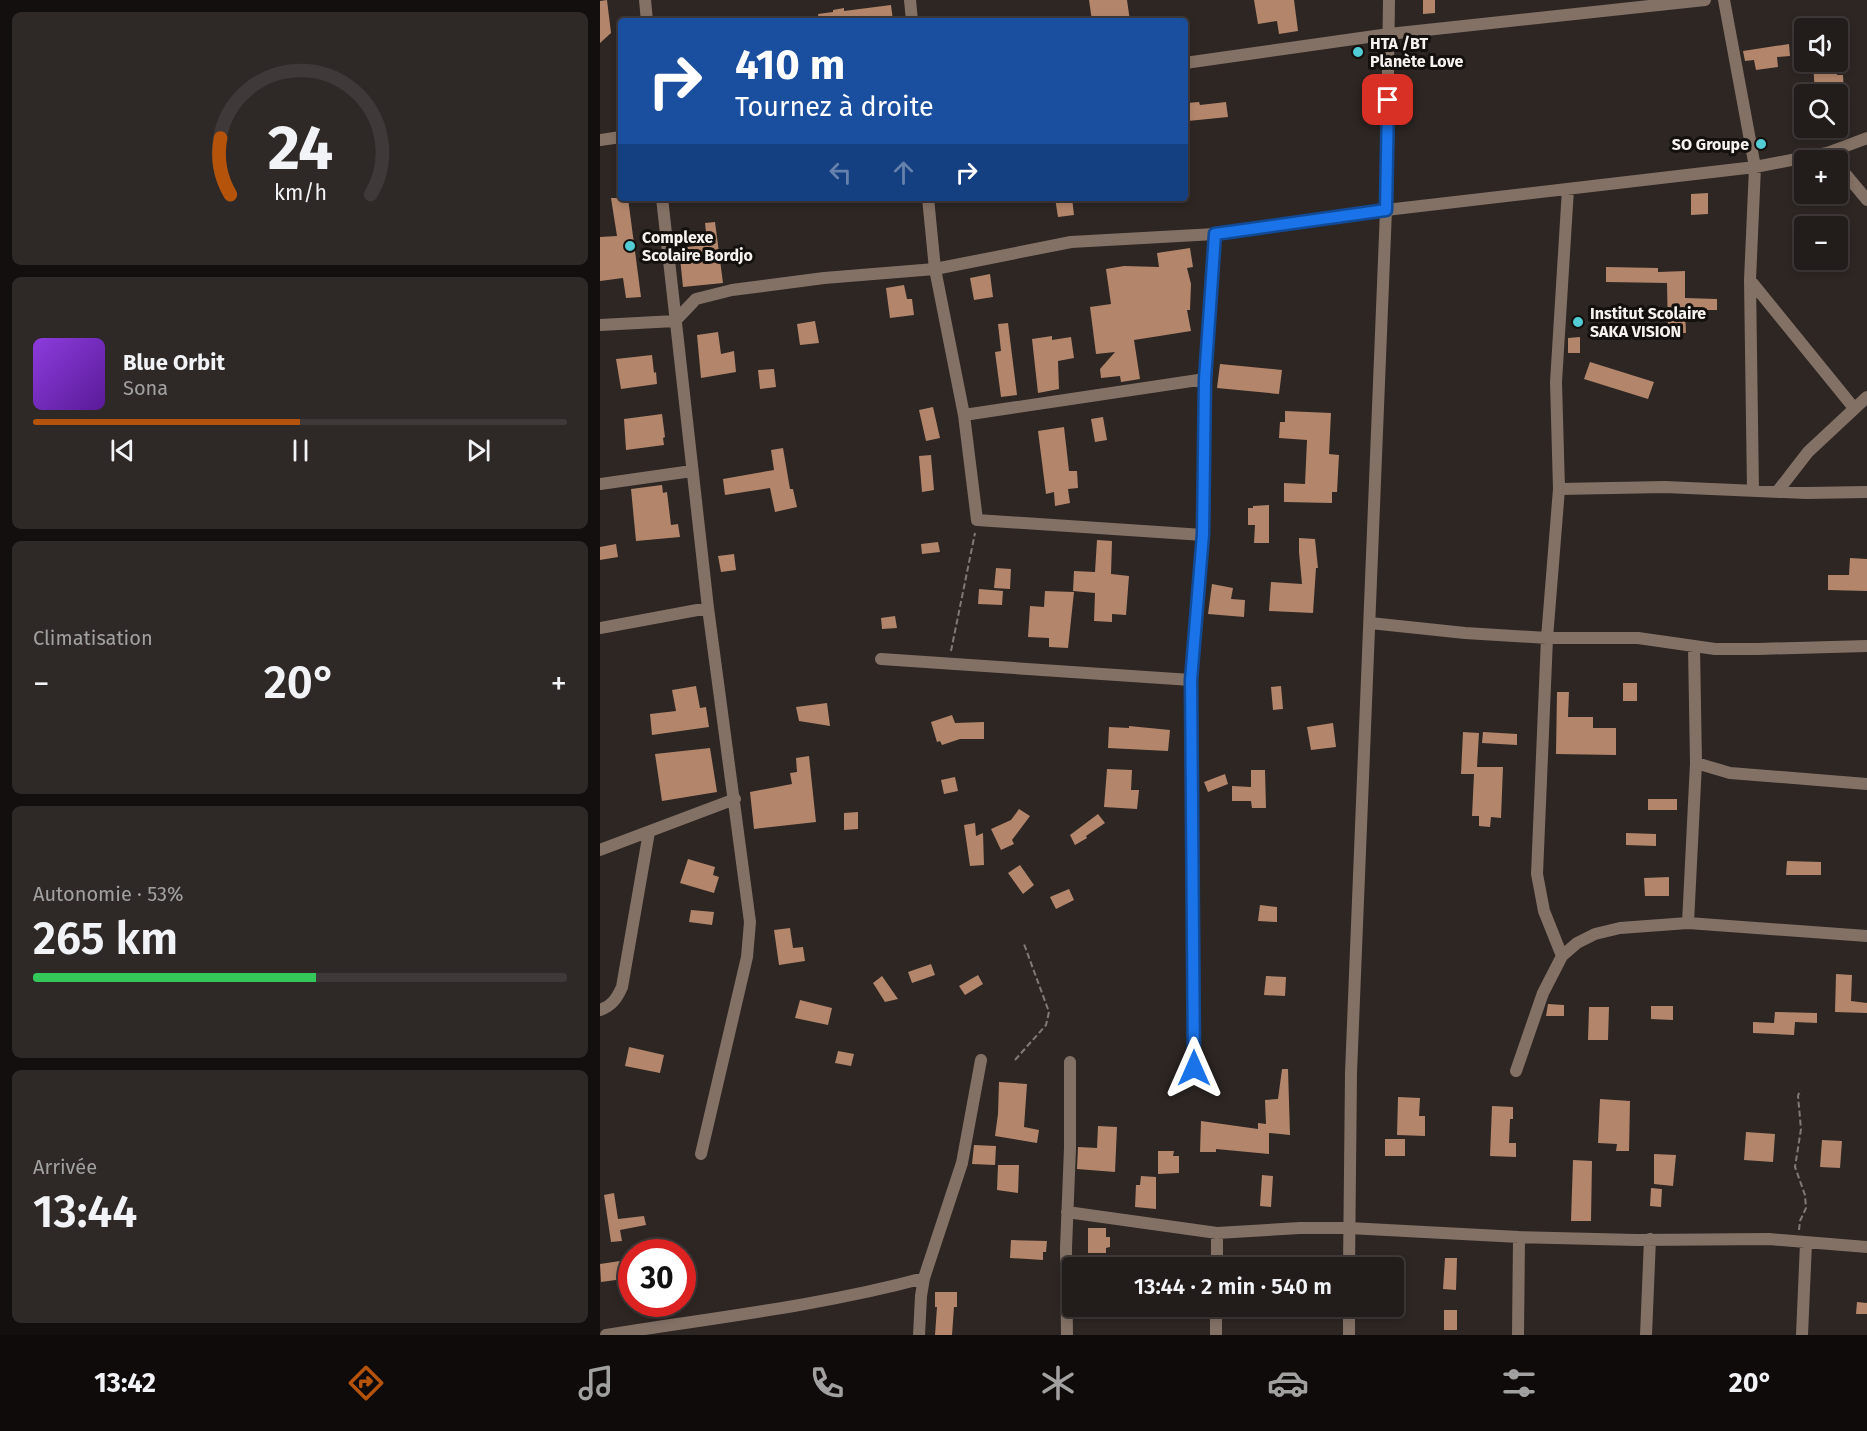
<!DOCTYPE html>
<html lang="fr">
<head>
<meta charset="utf-8">
<style>
  body { margin:0; font-family:"Fira Sans",sans-serif; background:#2e2927; color:#f1f3f6; height:100vh; display:flex; flex-direction:column; font-size:22px; white-space:nowrap }
  * { box-sizing:border-box; margin:0 }
  p { font-size:20px; color:#a2a1a2 }
  .icon { flex:none; width:33px; height:33px; fill:none; stroke:currentColor; stroke-width:2; stroke-linecap:round; stroke-linejoin:round }
  .map { position:relative; flex:1; overflow:hidden }
  .panel { display:flex; flex-direction:column; gap:12px; padding:12px; background:#130f0e; width:600px }
  .panel>* { flex:none }
  .hud { position:absolute; left:18px; top:18px; width:570px; height:183px; border-radius:6px; box-shadow:0 3px 9px #0003,0 0 0 2px #3f3a39; background:#1a4fa0; color:#fff; overflow:hidden }
  .controls { position:absolute; left:1194px; top:18px; display:grid; gap:12px }
  .controls a { display:grid; place-items:center; width:54px; height:54px; border-radius:6px; background:#221c1a; box-shadow:0 3px 9px #0003,0 0 0 2px #3f3a39; font-size:30px }
  .speed { position:absolute; left:18px; top:1239px; display:flex; gap:12px; font-size:30px; font-weight:700; text-align:center }
  .speed>* { display:grid; place-content:center; width:78px; height:78px; border-radius:50%; background:#221c1a; box-shadow:0 3px 9px #0003,0 0 0 2px #3f3a39; line-height:1 }
  .speed .limit { border:9px solid #d22; background:#fff; color:#111 }
  .pin { position:absolute; display:grid; place-items:center; width:51px; height:51px; color:#fff; margin:-26px; border-radius:12px; box-shadow:0 3px 9px #0006 }
  .me { position:absolute; width:66px; margin:-33px; rotate:0deg; stroke-linejoin:round; filter:drop-shadow(0 0 4px #0008) }
  .turn { display:flex; align-items:center; gap:21px; height:126px; padding:0 18px; font-size:27px }
  .turn .icon { width:78px; height:78px; stroke-width:2.5 }
  .turn b { display:block; font-size:42px; line-height:51px }
  .lanes { display:flex; align-items:center; height:57px; padding:0 18px; background:#0003; justify-content:center; gap:30px; direction:ltr }
  .lanes .off { opacity:.35 }
  .big { font-size:45px; font-weight:600; line-height:1.1 }
  .panel .card { flex:1; display:flex; flex-direction:column; justify-content:center; gap:9px; min-width:0; padding:0 21px; border-radius:9px; background:#2e2927 }
  .panel .dial { align-items:center; gap:0 }
  .dial svg { height:156px; overflow:visible; fill:none; stroke:#3f3a39; stroke-width:7; stroke-linecap:round; text-anchor:middle }
  .dial text { fill:#f1f3f6; stroke:none }
  .song { display:flex; align-items:center; gap:18px }
  .cover { width:72px; height:72px; border-radius:9px; background:linear-gradient(135deg,hsl(270 70% 55%),hsl(270 70% 35%)) }
  .played { height:6px; border-radius:3px; background:linear-gradient(90deg,#b45309 50%,#3f3a39 50%) }
  .keys { display:flex; justify-content:space-around; direction:ltr }
  .heat { display:flex; justify-content:space-between; align-items:center; font-size:33px; direction:ltr }
  .charge { height:9px; border-radius:4px; background:linear-gradient(90deg,#34c759 53%,#3f3a39 0) }
  .trip { position:absolute; left:462px; top:1257px; width:342px; height:60px; border-radius:6px; background:#221c1a; box-shadow:0 3px 9px #0003,0 0 0 2px #3f3a39; font-weight:600; line-height:60px; text-align:center }
  .dock { display:flex; height:96px; justify-content:space-around; align-items:center; background:#0e0b0a; color:#a2a1a2 }
  .dock .icon { width:42px; height:42px }
  .dock .current { color:#b45309 }
  .dock b { font-size:27px; color:#f1f3f6 }
  main { display:flex; flex:1; min-height:0 }
  .map>svg:first-child { display:block }
</style>
</head>
<body>
<main>
<section class="panel">
<div class="card dial"><svg viewBox="0 0 100 80">
<path d="M14 69A42 42 0 1 1 86 69"/>
<path d="M14 69A42 42 0 0 1 9 40" stroke="#b45309"/>
<text x="50" y="56" font-size="32" font-weight="700">24</text>
<text x="50" y="72" font-size="11">km/h</text>
</svg></div>
<div class="card">
<div class="song"><i class="cover"></i><div><b>Blue Orbit</b><p>Sona</p></div></div>
<div class="played"></div>
<div class="keys"><svg class="icon" aria-label="previous" viewBox="0 0 24 24"><path d="M18 5L8 12l10 7zM5 5v14"/></svg><svg class="icon" aria-label="pause" viewBox="0 0 24 24"><path d="M8 5v14M16 5v14"/></svg><svg class="icon" aria-label="next" viewBox="0 0 24 24"><path d="M6 5l10 7-10 7zM19 5v14"/></svg></div>
</div>
<div class="card"><p>Climatisation</p>
<div class="heat"><a>−</a><b class="big">20°</b><a>+</a></div>
</div>
<div class="card"><p>Autonomie · 53%</p><b class="big">265 km</b><div class="charge"></div></div>
<div class="card"><p>Arrivée</p><b class="big">13:44</b></div>
</section>
<div class="map">
<svg width="1267" height="1335" viewBox="0 0 1267 1335">
  <rect width="100%" height="100%" fill="#2d2623"/>
  <path fill="#b3866b" d="M7 0 11 33 0 43V1Z
    M489 0H527L530 21H492Z
    M654 0H694L698 31 679 34 677 21 658 24Z
    M823 0H835V13L823 14Z
    M291 5 293 21H219L218 14 233 12V10L244 8V11Z
    M1189 44 1190 56 1177 57 1178 67 1156 70 1154 60 1145 61 1143 51Z
    M1213 62H1236L1237 75H1243L1244 94H1215Z
    M599 102 600 105 626 102 628 117 588 121 587 103Z
    M1108 193V214L1091 215V194Z
    M11 198H28L41 297 26 298 23 278 0 281V237L17 236Z
    M455 198H472L474 215 458 217Z
    M115 222 123 283 83 287 79 248 104 245 103 232H106L105 223Z
    M590 248 593 267 587 268 591 284 590 310H587L591 331 534 340 540 379 521 382 520 376 501 378 500 369 515 352 496 354 490 307 511 304 506 269 524 266 559 267 557 253Z
    M1006 267 1058 268V272L1085 271V298L1117 299V310H1085L1086 333H1068L1067 283 1006 282Z
    M390 274 393 297 374 300 370 278Z
    M304 285 307 299H312L314 315 290 318 286 288Z
    M215 321 219 343 200 345 197 324Z
    M408 323 417 395 401 397 395 352 401 351 398 324Z
    M118 332 121 354 134 351 136 372 101 378 97 335Z
    M452 336V340L471 337 474 358 458 361 459 389 438 393 432 339Z
    M980 337V353H968V338Z
    M52 355 54 373 56 372 57 384 21 389 16 359Z
    M990 362 1054 382 1048 399 984 379Z
    M620 364 682 370 679 394 617 388Z
    M174 369 176 387 160 389 158 370Z
    M333 407 340 438 326 441 319 410Z
    M685 411 731 413 729 454 739 455 737 492H732V503L684 502V483L705 484 707 440 679 438 680 422H685Z
    M62 414 65 437 63 438 64 445 26 450 24 419Z
    M503 417 507 440 495 442 491 419Z
    M464 427 469 471H477L478 488 468 489 470 503 455 506 454 492 446 494 438 431Z
    M183 448 190 489H193L197 507 175 512 170 488 125 495 123 479 174 470 171 450Z
    M331 455 334 490 322 492 319 456Z
    M62 485 63 493 67 492 71 525 78 524 80 537 36 541 31 489Z
    M669 505V543H654L655 525H648V508H653V506Z
    M699 538 715 539 718 568H716L713 613 669 611 671 582 702 584 699 552Z
    M497 540 512 541 511 574 529 576 526 615 512 614V622L494 621 495 593 473 591 474 571 495 572Z
    M338 542 340 552 322 554 321 544Z
    M16 544 18 557 0 560V547Z
    M134 554 136 570 121 572 118 556Z
    M1250 558 1267 559V591L1228 590V575H1249Z
    M396 568 411 569 410 589 394 588Z
    M612 584 633 588 631 599 645 600 644 617 608 614Z
    M379 589 403 591 402 605 378 604Z
    M445 591 474 592 468 648 449 647V638L428 637 430 606 444 607Z
    M295 616 297 628 282 629 281 618Z
    M1023 683H1037V701H1023Z
    M96 686 100 708 106 707 109 727 52 735 50 714 76 711 72 690Z
    M681 686 683 709 673 710 671 687Z
    M957 692H969L968 717H993V728H1016V755L956 754Z
    M227 703 230 726 199 721 196 707Z
    M352 715 355 723 384 722V739H360L342 745 340 741 337 742 331 722Z
    M733 723 736 747 711 750 707 727Z
    M529 726 570 730 568 751 508 748 509 727 529 728Z
    M863 732 879 733 877 767H903L901 818 891 817 890 827 879 826V816H872L874 774H861Z
    M883 732 917 734V745L882 743Z
    M110 748 117 792 62 801 55 754Z
    M209 756 216 822 154 829 150 792 192 784 190 773 197 772 196 758Z
    M507 769 532 770 531 790H539L537 809 504 807Z
    M651 770H665L666 808H652L651 801H632V786L651 787Z
    M625 774 628 784 608 792 604 782Z
    M355 777 358 791 344 794 341 780Z
    M1048 799H1077V810H1048Z
    M419 809 430 816 412 840 414 844 401 850 391 829 411 820Z
    M258 812V829L244 830V813Z
    M498 814 505 823 486 836 487 838 475 845 470 835Z
    M375 823 376 836 383 833 384 865 370 866 364 825Z
    M1026 833 1056 834V846L1026 845Z
    M88 859 115 867 113 875 119 877 114 893 80 883Z
    M1187 861 1221 862V875H1186Z
    M420 865 434 885 423 894 408 873Z
    M1069 877V896H1045L1044 878Z
    M469 889 474 900 456 909 450 897Z
    M660 905 677 907V922L658 921Z
    M91 910 114 912 112 925 89 922Z
    M190 928 193 948 203 947 205 961 179 965 174 930Z
    M331 964 335 975 312 983 308 972Z
    M1236 974 1252 975 1251 1001 1267 1003V1013L1235 1012Z
    M378 975 383 984 365 995 359 986Z
    M282 976 298 999 285 1002 273 983Z
    M666 976 686 977 685 996 664 995Z
    M200 1000 232 1008 228 1025 195 1018Z
    M948 1004 964 1005V1016H946Z
    M1051 1006H1073V1020L1051 1019Z
    M989 1007H1009L1008 1040H988Z
    M1175 1012 1217 1013V1023L1195 1022 1194 1035 1153 1033V1022L1174 1023Z
    M29 1047 64 1055 60 1073 25 1066Z
    M238 1051 254 1054 251 1066 235 1063Z
    M682 1069H688L690 1135 669 1133V1154L616 1149V1152H600L601 1121 658 1129V1123L666 1124 665 1100 678 1099Z
    M399 1082 427 1084 424 1127 439 1130 437 1143 395 1136 398 1114Z
    M798 1097 820 1098 819 1116H825V1136L797 1135Z
    M1000 1099 1030 1101 1029 1151H1016L1017 1144 998 1143Z
    M892 1106 913 1107V1119H910L909 1143H916V1157L890 1156Z
    M498 1126 517 1127 515 1172 477 1169 478 1147 497 1148Z
    M1146 1132 1175 1134 1173 1162 1144 1160Z
    M785 1139H805V1156H785Z
    M1222 1140 1242 1141 1240 1168 1220 1167Z
    M374 1145 396 1146 395 1165 372 1164Z
    M558 1151H574L573 1156H579V1173L558 1174Z
    M1054 1154 1076 1155 1073 1186 1054 1184Z
    M973 1160 992 1161 991 1221H971Z
    M398 1165H419L418 1193 397 1190Z
    M662 1175 673 1176 671 1207 660 1206Z
    M541 1176 556 1177V1209L535 1207 536 1185H540Z
    M1051 1188 1062 1189 1061 1207 1050 1206Z
    M14 1193 18 1219 44 1216 46 1225 20 1230 22 1241 11 1242 4 1195Z
    M488 1228H506V1237H510V1247L506 1248V1253H488Z
    M411 1240 447 1241 446 1252H443V1260L410 1258Z
    M845 1258H857L856 1290 843 1289Z
    M20 1261 23 1279 1 1282 0 1264Z
    M335 1292H357V1307H354L352 1335H335L337 1307H335Z
    M1257 1302 1267 1303V1314H1256Z
    M844 1310H857V1330H844Z"/>
  <g fill="none" stroke-linecap="round" stroke-linejoin="round">
    <path stroke="#807a77" stroke-width="2" stroke-dasharray="6 3" stroke-linecap="butt" d="M351 651 375 533
      M415 1060 446 1025 449 1012 424 944
      M1199 1230 1200 1221 1206 1208 1205 1195 1195 1167 1201 1129 1198 1096 1200 1090"/>
    <path stroke="#847165" stroke-width="12" d="M45 0 47 21
      M310 0 312 21
      M1124 0 1155 167 1150 280 1153 491
      M585 63 789 34 1105 0
      M0 140 21 137
      M1238 165 1267 200
      M62 198 108 608 150 922 147 957 101 1154
      M328 198 335 269 364 415 377 520 603 535
      M1150 280 1254 408
      M0 325 75 321 96 299 132 290 224 278 335 269 471 242 615 234 786 210 1155 167 1227 153 1267 138
      M364 415 605 379
      M0 484 92 471
      M959 489 1065 487 1206 493 1267 492
      M1177 492 1208 452 1267 397
      M770 623 865 633 947 638H1038L1115 649H1157L1267 646
      M0 628 108 608
      M281 659 591 680
      M1096 763 1130 773 1267 784
      M0 850 135 799
      M1088 923 1096 763 1094 647
      M962 956 977 943 995 934 1020 928 1088 923 1267 936
      M0 1010C12 1006 17 998 22 987L49 832
      M594 1068 591 680 603 535 605 379 615 234
      M916 1071 943 993 962 956 944 911 937 874 947 638 959 489 956 382 968 189
      M467 1212 617 1233 700 1228H749L919 1237 1037 1240 1169 1239 1267 1247
      M617 1268V1233
      M6 1335C112 1318 220 1306 324 1278
      M319 1335 321 1296 324 1278 362 1163 381 1060
      M467 1335 466 1248 470 1148V1062
      M616 1335V1306
      M918 1335 919 1237
      M1046 1335 1050 1239
      M1202 1335 1206 1243"/>
    <path stroke="#847165" stroke-width="12" d="M749 1268 751 1073 786 210 789 0
      M749 1306V1335"/>
  </g>
  <g fill="none" stroke-linecap="round" stroke-linejoin="round">
    <g stroke="#114b97" stroke-width="15">
      <path id="route" d="M594 1068 591 680 603 534 605 379 615 234 786 210 788 100"/>
    </g>
    <use href="#route" stroke="#1a73e8" stroke-width="10"/>
  </g>
  <g fill="#52ccd5" stroke="#13100e" stroke-width="2">
    <circle cx="758" cy="52" r="6"/>
    <circle cx="1161" cy="144" r="6"/>
    <circle cx="30" cy="246" r="6"/>
    <circle cx="978" cy="322" r="6"/>
  </g>
  <g text-anchor="middle" dominant-baseline="central" stroke-width="6" stroke-linejoin="round" paint-order="stroke">
    <g font-size="16" font-weight="bold" fill="#f6f2ef" stroke="#13100e" text-anchor="start">
      <text x="770" y="43">HTA /BT<tspan x="770" dy="18">Planète Love</tspan></text>
      <text x="1149" y="144" text-anchor="end">SO Groupe</text>
      <text x="42" y="237">Complexe<tspan x="42" dy="18">Scolaire Bordjo</tspan></text>
      <text x="990" y="313">Institut Scolaire<tspan x="990" dy="18">SAKA VISION</tspan></text>
    </g>
  </g>
</svg>
<div class="controls">
<a><svg class="icon" aria-label="sound" viewBox="0 0 24 24"><path d="M4 9h4l5-4v14l-5-4H4zM17 9q2 3 0 6"/></svg></a>
<a><svg class="icon" aria-label="search" viewBox="0 0 24 24"><circle cx="10" cy="10" r="6"/><path d="M15 15l6 6"/></svg></a>
<a>+</a>
<a>−</a>
</div>
<div class="speed"><div class="limit">30</div></div>
<div class="pin" style="left:788px;top:100px;background:#d93025"><svg class="icon" aria-label="arrive" viewBox="0 0 24 24"><path d="M6 21V4h12l-3 4 3 4H6"/></svg></div>
<svg class="me" style="left:594px;top:1068px" viewBox="-20 -20 40 40"><path d="M0-17L14 15 0 8-14 15z" fill="#1a73e8" stroke="#fff" stroke-width="4"/></svg>
<div class="trip">13:44 · 2 min · 540 m</div>
<div class="hud">
<div class="turn"><svg class="icon" aria-label="right" viewBox="0 0 24 24"><path d="M7 20v-9h11M14 6l5 5-5 5"/></svg><div><b>410 m</b>Tournez à droite</div></div>
<div class="lanes"><svg class="icon off" aria-label="left" viewBox="0 0 24 24"><path d="M17 20v-9H6M10 6l-5 5 5 5"/></svg><svg class="icon off" aria-label="ahead" viewBox="0 0 24 24"><path d="M12 20V5M6 11l6-6 6 6"/></svg><svg class="icon" aria-label="right" viewBox="0 0 24 24"><path d="M7 20v-9h11M14 6l5 5-5 5"/></svg></div>
</div>
</div>
</main>
<nav class="dock">
<b>13:42</b>
<svg class="icon current" aria-label="directions" viewBox="0 0 24 24"><path d="M12 3l9 9-9 9-9-9zM9 14v-3h6M13 9l2 2-2 2"/></svg>
<svg class="icon" aria-label="music" viewBox="0 0 24 24"><path d="M9 18V5l10-2v13"/><circle cx="6" cy="18" r="3"/><circle cx="16" cy="16" r="3"/></svg>
<svg class="icon" aria-label="phone" viewBox="0 0 24 24"><path d="M5 4h4l2 5-3 2q2 4 5 5l2-3 5 2v4C11 20 4 13 5 4z"/></svg>
<svg class="icon" aria-label="climate" viewBox="0 0 24 24"><path d="M12 3v18M4 7l16 10M4 17L20 7"/></svg>
<svg class="icon" aria-label="car" viewBox="0 0 24 24"><path d="M5 17H2v-5l4-1 3-4h7l3 4 3 1v5h-3M9 17h6M6 11h13"/><circle cx="7" cy="17" r="2"/><circle cx="17" cy="17" r="2"/></svg>
<svg class="icon" aria-label="filters" viewBox="0 0 24 24"><path d="M4 7h16M4 17h16"/><circle cx="9" cy="7" r="2"/><circle cx="15" cy="17" r="2"/></svg>
<b>20°</b>
</nav>
</body>
</html>
